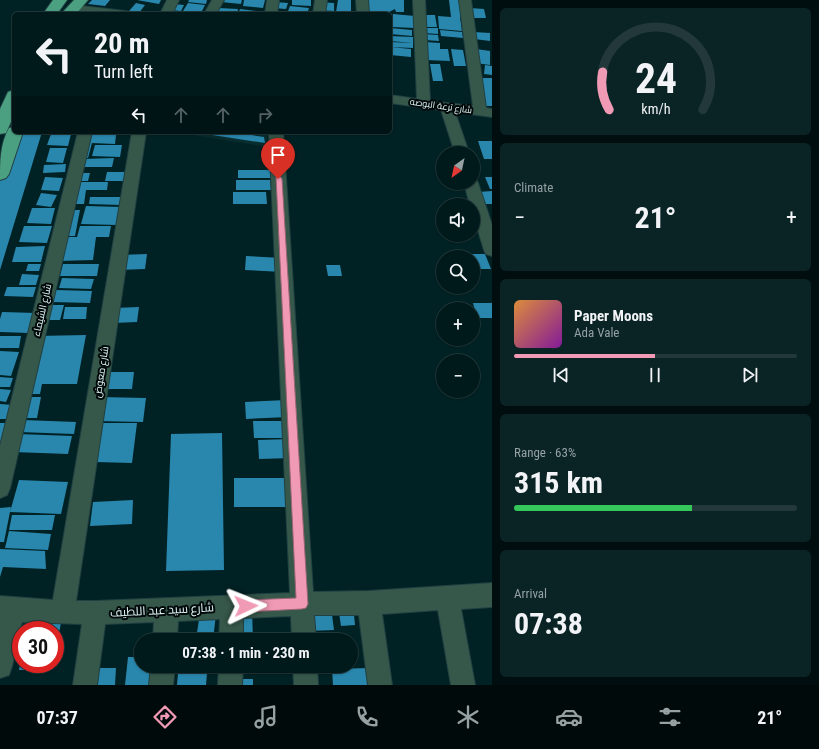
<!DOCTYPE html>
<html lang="en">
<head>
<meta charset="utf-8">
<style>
  body { margin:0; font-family:"Roboto Condensed",Cairo,sans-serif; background:#0a2324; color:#f1f3f6; height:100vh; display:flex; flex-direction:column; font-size:15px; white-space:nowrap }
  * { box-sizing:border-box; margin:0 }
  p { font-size:13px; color:#95a1a3 }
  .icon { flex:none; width:22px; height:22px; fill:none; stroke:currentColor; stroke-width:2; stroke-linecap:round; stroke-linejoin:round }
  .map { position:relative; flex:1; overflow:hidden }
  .side { display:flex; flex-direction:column; gap:8px; padding:8px; background:#000e0f; width:327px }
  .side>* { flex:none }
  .banner { position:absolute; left:12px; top:12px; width:380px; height:122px; border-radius:6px; box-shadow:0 1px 3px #0004,0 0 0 1px #22383a; background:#001a1b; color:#f1f3f6; overflow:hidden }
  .needle { width:26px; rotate:213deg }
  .tools { position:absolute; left:436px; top:146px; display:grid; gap:8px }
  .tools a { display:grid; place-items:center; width:44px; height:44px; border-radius:50%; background:#001a1b; box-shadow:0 1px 3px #0004,0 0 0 1px #22383a; font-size:20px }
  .speed { position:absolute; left:12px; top:621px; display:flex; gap:8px; font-size:20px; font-weight:700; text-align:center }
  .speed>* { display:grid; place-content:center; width:52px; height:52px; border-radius:50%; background:#001a1b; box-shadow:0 1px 3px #0004,0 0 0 1px #22383a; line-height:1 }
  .speed .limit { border:6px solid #d22; background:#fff; color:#111 }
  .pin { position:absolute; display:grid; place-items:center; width:34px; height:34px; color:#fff; margin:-41px -17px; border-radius:50% 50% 50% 0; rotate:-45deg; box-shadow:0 0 4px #0007 }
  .pin .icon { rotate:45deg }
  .me { position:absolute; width:44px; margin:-22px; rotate:88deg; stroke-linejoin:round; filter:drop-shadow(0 0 3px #0008) }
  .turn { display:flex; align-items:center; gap:14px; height:84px; padding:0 16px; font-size:18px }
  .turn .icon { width:52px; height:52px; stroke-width:2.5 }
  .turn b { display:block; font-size:28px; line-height:34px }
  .lanes { display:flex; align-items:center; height:38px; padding:0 16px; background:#0003; justify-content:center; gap:20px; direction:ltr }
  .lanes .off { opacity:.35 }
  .big { font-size:30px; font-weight:700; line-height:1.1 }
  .side .tile { flex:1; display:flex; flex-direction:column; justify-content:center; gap:6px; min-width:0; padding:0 14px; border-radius:6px; background:#0a2324 }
  .side .dial { align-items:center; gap:0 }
  .dial svg { height:104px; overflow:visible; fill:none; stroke:#22383a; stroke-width:7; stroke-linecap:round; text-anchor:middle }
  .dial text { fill:#f1f3f6; stroke:none }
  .song { display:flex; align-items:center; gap:12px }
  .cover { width:48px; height:48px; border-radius:6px; background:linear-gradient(135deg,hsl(30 70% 55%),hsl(290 70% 35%)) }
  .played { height:4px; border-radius:2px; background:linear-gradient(90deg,#f09ab5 50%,#22383a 50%) }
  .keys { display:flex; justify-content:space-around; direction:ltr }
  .heat { display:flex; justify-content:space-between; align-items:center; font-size:22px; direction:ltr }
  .charge { height:6px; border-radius:3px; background:linear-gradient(90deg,#34c759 63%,#22383a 0) }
  .trip { position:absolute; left:134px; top:633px; width:224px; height:40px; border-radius:20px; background:#001a1b; box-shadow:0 1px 3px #0004,0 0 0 1px #22383a; font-weight:700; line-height:40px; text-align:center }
  .dock { display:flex; height:64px; justify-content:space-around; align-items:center; background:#000a0b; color:#95a1a3 }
  .dock .icon { width:28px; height:28px }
  .dock .selected { color:#f09ab5 }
  .dock b { font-size:18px; color:#f1f3f6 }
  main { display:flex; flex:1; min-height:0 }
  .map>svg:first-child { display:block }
</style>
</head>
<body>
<main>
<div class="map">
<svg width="492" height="685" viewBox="0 0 492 685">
  <rect width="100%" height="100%" fill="#002224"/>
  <path fill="#082d2f" d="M173 132H267L268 147Z"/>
  <path fill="#2986ad" d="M92 0H110L105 6 88 4Z
    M137 0H161L159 4Z
    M189 0H207L206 4 188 2Z
    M222 0H242L241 4 221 2Z
    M244 0H265L263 8 243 6Z
    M292 0H311V6L292 5Z
    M338 0H351V14L336 12Z
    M367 0H404V12H396L395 9 387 13 367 11Z
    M449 0H461L464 17H460L462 31 439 29 438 16 451 17Z
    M275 2 288 3 286 9 273 8Z
    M316 2 334 3V11L316 10Z
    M136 3 145 5 139 13 129 11Z
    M188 3 205 5 201 13 183 11Z
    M174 4 184 5 181 11 170 10Z
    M290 6 309 8 307 14H287Z
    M219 8 238 9 237 14H214Z
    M470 8 484 9 486 18H473Z
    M240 9 265 12 264 14H238Z
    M393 14 415 16V28L392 27Z
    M422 15H435L437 27H424Z
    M390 28 412 30V36L390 34Z
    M424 28H438V34L424 33Z
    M440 30 462 32 463 38 441 36Z
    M474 32 490 33V41L474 39Z
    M423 34 438 35 439 41 424 40Z
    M390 36 413 37V43L390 41Z
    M390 42 413 43V48L390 47Z
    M425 42 440 43V49H448L450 61 425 60Z
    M390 47 411 49V57L390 55Z
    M451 49 463 50 466 66H454Z
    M476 49 490 51V65L475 63Z
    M430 64H440L443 81H433Z
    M485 65 492 66V75L484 74Z
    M482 78H492V106H486Z
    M17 132H42L0 270V180Z
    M193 132H233L264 137 265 143Z
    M51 134H71L68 146 47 145Z
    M88 135H116L115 144 92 143 88 158 74 157Z
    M478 141H492V159H484Z
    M95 145H122L120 157 92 156Z
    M50 148H67L63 163 46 162Z
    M114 158 112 167H81L83 159Z
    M66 164 65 172 43 173 44 165Z
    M238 170H271V178H238Z
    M107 172H128L127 181H105Z
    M74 173H90L88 181H72Z
    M45 177 63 178 59 191 41 190Z
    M485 177H492V189H490Z
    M236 180H270L271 190H236Z
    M69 182H108L107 190H86L84 204H64Z
    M492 191V204H483L478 192Z
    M233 192H266L267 204H233Z
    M41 193 57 195 51 207 36 205Z
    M90 197H123L121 205 89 204Z
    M86 206 121 207 117 225 81 224Z
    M32 208H55L51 224 27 223Z
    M62 210H80L75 236H55Z
    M24 226H52L47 243 19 242Z
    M80 226H111L109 237H96L93 260 58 261 63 237H77Z
    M45 246 41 262H12L16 247Z
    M147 254 145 269 118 270 119 255Z
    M459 254H485L491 269H473V257H460Z
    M246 256 283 258V272L245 270Z
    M28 264H41L39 271H26Z
    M63 264H99L97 276H60Z
    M326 265H340L342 276H328Z
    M22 274 39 275 36 285H19Z
    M62 278 94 279 91 289 59 288Z
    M7 287H36L33 297 4 296Z
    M56 290 92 291 90 303 53 302Z
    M473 303H492V318H477Z
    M52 305H64L60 320H48Z
    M65 307H87L86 319H63Z
    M139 307 137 322 113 323 114 308Z
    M2 312 36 313 29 333 0 332V319Z
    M86 335 77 384H42L40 394H22L36 336Z
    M0 336H21L19 348H0Z
    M0 351 19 352 11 376 0 375Z
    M104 372H134L132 389H102Z
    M0 377 13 378 10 387H0Z
    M0 389 11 390 6 402 0 401Z
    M27 397H41L37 418H22Z
    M100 397 146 398 143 422 96 421Z
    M286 400 288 417 246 419 245 402Z
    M0 404 13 405 10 419H0Z
    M23 420 76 422 74 434 19 432Z
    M253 421H292L293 438H254Z
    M0 423H11L6 443H0Z
    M103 423H137L132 463 96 462Z
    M222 433 224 570 166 571 171 434Z
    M18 434 72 436 68 454 13 452Z
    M291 439 293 458 259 459 258 440Z
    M234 478H286L287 507H234Z
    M19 480 68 482 61 514 10 512Z
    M133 500 132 524 90 526 93 502Z
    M11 507 4 542H0V508Z
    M12 515H55L52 530H9Z
    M9 531 51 534 48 550 5 548Z
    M0 549 45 551 46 569 3 567 0 577Z
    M353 605 355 625 341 626 338 606Z
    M331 607 334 630 308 631 306 608Z
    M235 610H252L253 640H235Z
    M200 613 216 614 213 640 196 639Z
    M30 616 62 617 56 650 55 630H27Z
    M128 657H141V666H155L153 685H125Z
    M20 664H53L52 670H19Z
    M235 666H253V673H235Z
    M91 668H116L115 685H89Z
    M370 668 373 685H333L332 669Z
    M178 673H207L206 685H177Z
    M234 679H253V685H234Z"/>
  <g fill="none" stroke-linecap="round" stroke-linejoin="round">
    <g stroke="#204042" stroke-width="2">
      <path id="minor" d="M167 0H179L172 14H160Z
        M212 0H224L216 14H204Z
        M267 0H279L277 14H265Z
        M315 0H327L325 14H313Z
        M356 0H368L369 14H357Z
        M413 0H425L430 101 473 106 459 0H471L486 108 492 109V117L455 112 469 153H455L441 110 390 103V95L417 99Z
        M73 5 125 11 129 12 131 14H96L69 10 67 8 69 6Z
        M78 132H92L10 488 7 495 0 498V446Z
        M132 132H146L76 601H95L290 593 269 132H283L313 592 369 591 492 583V607L461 609 475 685H451L438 610 382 614 392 685H368L359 615H314L316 640H292L291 616 243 618V640H219L220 619 178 621 177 640H153L154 622 105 624 97 685H73L82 624 22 622 12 666 9 675 0 678V596L53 600Z
        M473 179H476L478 183 492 225V256L486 254 484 250 473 214V205H470L464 183H473Z
        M151 666H175L173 685H149Z
        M219 666H243L242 685H218Z
        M293 666H317L318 685H294Z"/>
    </g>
    <g stroke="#204042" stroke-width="2">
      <path id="trunk" d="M53 0H67L57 14H43Z
        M74 0H88L76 14H61Z
        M14 90V115L6 133 0 134V109L8 92Z
        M14 127V132H23L9 174 6 178 0 180C0 162 0 144 9 128Z"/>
    </g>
    <use href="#minor" fill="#36584a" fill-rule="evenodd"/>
    <use href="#trunk" fill="#4ba081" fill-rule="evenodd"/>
  </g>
  <path fill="#f09ab5" stroke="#9c6476" d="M276 177H281L282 179 308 604 306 608 302 609 246 612 242 610 240 606 242 602 246 600 296 598Z"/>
  <g text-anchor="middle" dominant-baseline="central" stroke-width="4" stroke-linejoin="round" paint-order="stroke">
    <g font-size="9" fill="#e5f9fa" stroke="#00090a">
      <text transform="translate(441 106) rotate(8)">شارع ترعة البوصه</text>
    </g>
    <g font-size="10" fill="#e5f9fa" stroke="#00090a">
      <text transform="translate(42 310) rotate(-77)">شارع الشيماء</text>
      <text transform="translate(101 372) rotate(-81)">شارع معوض</text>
    </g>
    <g font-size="12" fill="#e5f9fa" stroke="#00090a">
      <text transform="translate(162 610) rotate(-3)">شارع سيد عبد اللطيف</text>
    </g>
  </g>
</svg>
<div class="tools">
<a><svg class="needle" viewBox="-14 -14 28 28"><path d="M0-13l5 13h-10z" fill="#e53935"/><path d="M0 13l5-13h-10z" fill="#95a1a3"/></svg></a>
<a><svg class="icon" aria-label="sound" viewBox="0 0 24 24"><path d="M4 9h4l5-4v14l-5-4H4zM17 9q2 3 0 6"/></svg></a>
<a><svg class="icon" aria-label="search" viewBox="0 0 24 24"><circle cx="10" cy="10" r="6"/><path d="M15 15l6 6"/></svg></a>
<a>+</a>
<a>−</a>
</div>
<div class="speed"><div class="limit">30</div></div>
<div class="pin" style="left:278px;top:179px;background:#d93025"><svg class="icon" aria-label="arrive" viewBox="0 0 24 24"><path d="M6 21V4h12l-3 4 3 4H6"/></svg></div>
<svg class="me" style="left:246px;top:606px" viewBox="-20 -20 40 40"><path d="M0-17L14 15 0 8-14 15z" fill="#f09ab5" stroke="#fff" stroke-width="4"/></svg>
<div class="trip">07:38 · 1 min · 230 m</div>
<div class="banner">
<div class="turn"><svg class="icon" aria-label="left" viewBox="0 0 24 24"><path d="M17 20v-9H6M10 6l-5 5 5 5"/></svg><div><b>20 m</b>Turn left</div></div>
<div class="lanes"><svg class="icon" aria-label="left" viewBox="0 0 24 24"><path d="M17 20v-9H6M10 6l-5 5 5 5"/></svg><svg class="icon off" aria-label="ahead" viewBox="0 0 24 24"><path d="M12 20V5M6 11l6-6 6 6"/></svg><svg class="icon off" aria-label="ahead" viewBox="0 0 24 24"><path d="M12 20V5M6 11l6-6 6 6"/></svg><svg class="icon off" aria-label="right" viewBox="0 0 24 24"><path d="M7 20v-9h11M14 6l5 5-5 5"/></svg></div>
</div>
</div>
<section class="side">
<div class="tile dial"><svg viewBox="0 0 100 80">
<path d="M14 69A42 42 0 1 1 86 69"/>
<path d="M14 69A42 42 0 0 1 9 40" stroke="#f09ab5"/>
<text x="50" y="56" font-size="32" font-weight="700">24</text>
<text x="50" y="72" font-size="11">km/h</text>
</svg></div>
<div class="tile"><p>Climate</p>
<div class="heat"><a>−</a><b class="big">21°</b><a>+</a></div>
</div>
<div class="tile">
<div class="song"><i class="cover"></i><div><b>Paper Moons</b><p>Ada Vale</p></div></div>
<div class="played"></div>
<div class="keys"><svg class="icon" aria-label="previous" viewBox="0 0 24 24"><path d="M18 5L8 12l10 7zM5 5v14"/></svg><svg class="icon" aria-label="pause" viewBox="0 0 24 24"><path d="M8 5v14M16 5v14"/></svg><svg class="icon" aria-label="next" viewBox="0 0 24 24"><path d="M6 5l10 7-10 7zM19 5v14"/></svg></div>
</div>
<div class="tile"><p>Range · 63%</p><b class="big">315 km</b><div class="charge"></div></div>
<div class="tile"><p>Arrival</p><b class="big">07:38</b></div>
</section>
</main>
<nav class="dock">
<b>07:37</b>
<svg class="icon selected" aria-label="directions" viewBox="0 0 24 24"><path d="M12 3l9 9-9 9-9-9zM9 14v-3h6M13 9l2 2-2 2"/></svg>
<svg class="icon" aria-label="music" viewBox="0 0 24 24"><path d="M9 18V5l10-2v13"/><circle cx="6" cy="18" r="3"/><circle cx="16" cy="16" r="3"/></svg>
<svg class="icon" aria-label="phone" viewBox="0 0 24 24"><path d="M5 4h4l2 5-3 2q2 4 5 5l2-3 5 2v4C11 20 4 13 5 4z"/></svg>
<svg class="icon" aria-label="climate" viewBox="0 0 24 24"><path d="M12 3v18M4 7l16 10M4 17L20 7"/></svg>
<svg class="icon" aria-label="car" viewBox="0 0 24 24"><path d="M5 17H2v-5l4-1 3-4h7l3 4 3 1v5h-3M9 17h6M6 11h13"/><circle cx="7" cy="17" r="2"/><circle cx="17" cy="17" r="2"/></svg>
<svg class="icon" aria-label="filters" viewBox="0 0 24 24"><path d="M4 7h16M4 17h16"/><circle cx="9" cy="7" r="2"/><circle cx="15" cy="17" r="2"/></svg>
<b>21°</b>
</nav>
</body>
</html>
